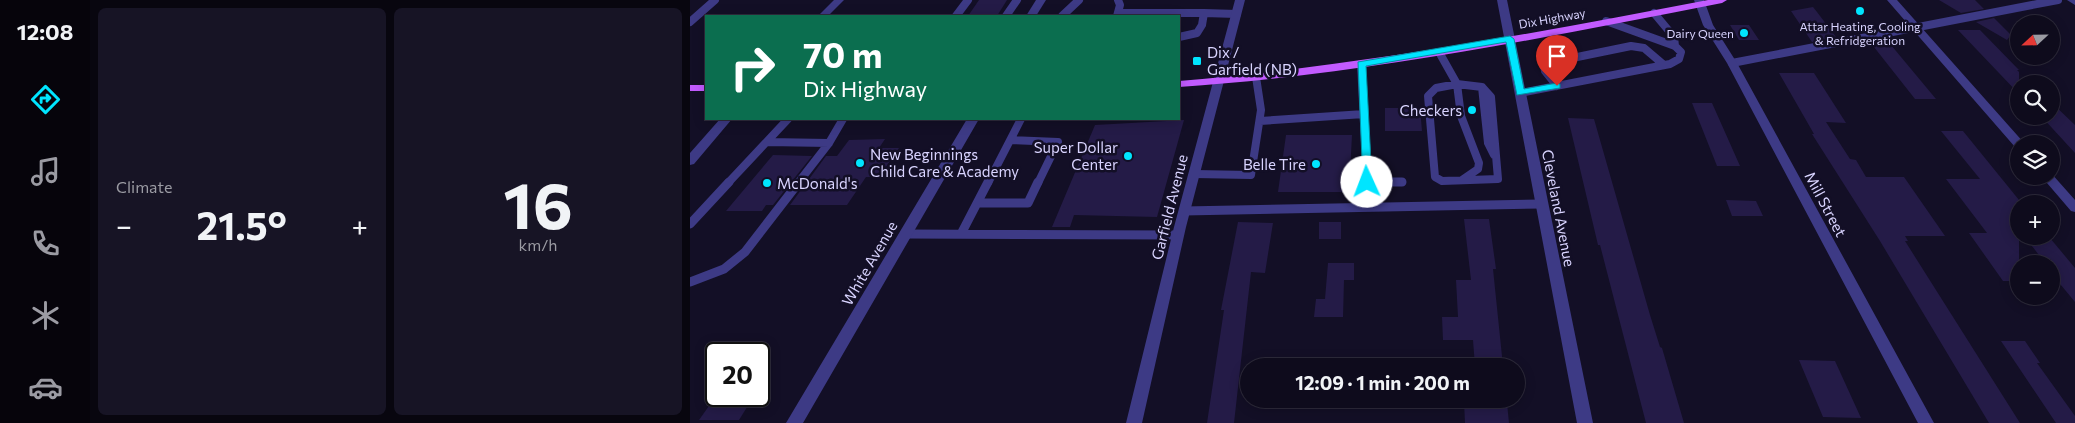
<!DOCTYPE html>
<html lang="en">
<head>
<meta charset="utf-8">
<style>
  body { margin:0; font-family:Commissioner,sans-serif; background:#171425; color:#f1f3f6; height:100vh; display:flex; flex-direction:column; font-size:19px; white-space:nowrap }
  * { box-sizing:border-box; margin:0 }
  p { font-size:16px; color:#9b9ba3 }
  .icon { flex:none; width:28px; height:28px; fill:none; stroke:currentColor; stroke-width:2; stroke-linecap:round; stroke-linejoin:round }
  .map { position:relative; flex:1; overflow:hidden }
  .side { display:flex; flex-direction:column; gap:8px; padding:8px; background:#08060f; width:600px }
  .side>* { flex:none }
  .banner { position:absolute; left:15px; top:15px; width:475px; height:105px; border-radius:0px; box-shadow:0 2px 12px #0003,0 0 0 1px #2e2b3b; background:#0b6e4f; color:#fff; overflow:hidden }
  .needle { width:32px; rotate:248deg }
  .tools { position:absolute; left:1320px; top:15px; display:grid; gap:10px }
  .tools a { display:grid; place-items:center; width:50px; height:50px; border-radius:50%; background:#0e0b1c; box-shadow:0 2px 12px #0003,0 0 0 1px #2e2b3b; font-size:25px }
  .speed { position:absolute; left:15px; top:342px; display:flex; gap:10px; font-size:25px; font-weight:700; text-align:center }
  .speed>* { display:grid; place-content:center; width:65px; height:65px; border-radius:50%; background:#0e0b1c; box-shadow:0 2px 12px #0003,0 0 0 1px #2e2b3b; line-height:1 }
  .speed .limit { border:2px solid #111; border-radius:8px; background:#fff; color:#111 }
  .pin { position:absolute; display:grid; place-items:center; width:42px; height:42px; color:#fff; margin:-51px -21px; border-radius:50% 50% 50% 0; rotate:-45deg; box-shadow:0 0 5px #0007 }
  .pin .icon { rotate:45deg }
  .me { position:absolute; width:55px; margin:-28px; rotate:358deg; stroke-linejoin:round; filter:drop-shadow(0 0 4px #0008) }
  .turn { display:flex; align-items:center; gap:18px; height:105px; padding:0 15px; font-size:22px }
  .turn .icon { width:65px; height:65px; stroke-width:2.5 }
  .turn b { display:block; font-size:35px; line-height:42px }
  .big { font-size:38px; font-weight:700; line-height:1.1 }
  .side .tile { flex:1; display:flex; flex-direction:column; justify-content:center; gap:8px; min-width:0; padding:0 18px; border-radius:8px; background:#171425 }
  .side .dial { align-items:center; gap:0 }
  .dial b { font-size:65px; line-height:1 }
  .heat { display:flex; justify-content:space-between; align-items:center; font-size:28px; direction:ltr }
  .side .tiles { flex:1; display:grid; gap:8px; grid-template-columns:repeat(2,1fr) }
  .trip { position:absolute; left:550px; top:358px; width:285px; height:50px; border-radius:25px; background:#0e0b1c; box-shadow:0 2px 12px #0003,0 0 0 1px #2e2b3b; font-weight:700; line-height:50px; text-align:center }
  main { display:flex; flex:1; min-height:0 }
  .tabs { display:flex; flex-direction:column; width:90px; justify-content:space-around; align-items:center; background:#06040b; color:#9b9ba3 }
  .tabs .icon { width:35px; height:35px }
  .tabs .current { color:#00e5ff }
  .tabs b { font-size:22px; color:#f1f3f6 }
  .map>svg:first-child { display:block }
</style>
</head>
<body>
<main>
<nav class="tabs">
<b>12:08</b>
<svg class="icon current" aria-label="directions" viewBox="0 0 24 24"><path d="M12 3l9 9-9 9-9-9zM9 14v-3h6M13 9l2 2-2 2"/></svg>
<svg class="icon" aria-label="music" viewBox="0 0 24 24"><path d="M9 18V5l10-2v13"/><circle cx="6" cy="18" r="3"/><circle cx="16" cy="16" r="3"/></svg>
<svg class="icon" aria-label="phone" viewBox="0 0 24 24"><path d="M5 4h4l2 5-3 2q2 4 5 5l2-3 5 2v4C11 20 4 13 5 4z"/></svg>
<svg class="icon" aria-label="climate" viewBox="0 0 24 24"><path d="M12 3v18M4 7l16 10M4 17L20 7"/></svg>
<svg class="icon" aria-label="car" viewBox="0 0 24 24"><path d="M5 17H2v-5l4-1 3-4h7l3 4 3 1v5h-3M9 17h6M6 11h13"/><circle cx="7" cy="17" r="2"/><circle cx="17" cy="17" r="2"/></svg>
</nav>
<section class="side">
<div class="tiles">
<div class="tile"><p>Climate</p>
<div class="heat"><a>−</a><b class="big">21.5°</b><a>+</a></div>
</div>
<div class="tile dial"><b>16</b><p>km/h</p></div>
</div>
</section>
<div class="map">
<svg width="1385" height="423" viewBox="0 0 1385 423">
  <rect width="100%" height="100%" fill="#130f26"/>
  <path fill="#241b47" d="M289 0H317L307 16H278Z
    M1249 0H1285L1294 9 1271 13Z
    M1123 7 1127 12 1146 37 1122 42 1101 11Z
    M1304 18 1321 35 1317 40 1286 22Z
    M1040 25H1059L1069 40H1049Z
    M1268 30H1290L1329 70H1327L1329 72V94Z
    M1196 39 1246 99H1225L1180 42Z
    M1089 73H1124L1156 123 1136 122 1160 159 1166 160 1176 177H1214L1255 236H1215L1218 241H1215L1330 423H1299L1190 241 1122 134H1124Z
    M1361 102 1385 125V153L1351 116H1361Z
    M1002 103H1022L1050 166H1027Z
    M695 108H730L732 131H695Z
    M878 118 904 119 960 315 970 347 972 348 994 423H956L910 245H908Z
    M494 120 467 217 384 215 380 227H362L405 125Z
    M1251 131H1273L1329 200V281H1313L1279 233H1297L1256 179H1290Z
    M596 135H662L659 192H588Z
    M195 139 189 148H209L189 177H176L157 205H100L136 156H147L159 140Z
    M83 155 122 156 83 205H76L72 211H36Z
    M1036 200 1066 201 1073 216H1042Z
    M774 219H799L806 269H803L813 366H785L783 340H753L752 317H768L766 280H781Z
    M548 222 583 223 578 254 575 273 561 272 544 423H517L534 310H531Z
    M629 222H651V239H629Z
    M1335 237 1360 238 1385 268V302L1361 273V259H1352Z
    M638 263H664V280H654L653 317H624L626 299H635Z
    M1311 341H1335L1350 363H1347L1385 416V423H1366Z
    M1109 360 1145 361 1171 418 1133 417Z
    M26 396H64L49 420H9Z
    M774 402 817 403 819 423H775Z"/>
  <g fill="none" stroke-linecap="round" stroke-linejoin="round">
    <path stroke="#3d3a85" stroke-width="8" d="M428 13H514
      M964 13 984 37 985 46
      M266 16 278 0
      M316 16 327 0
      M372 16 389 0
      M427 16 430 5 428 0
      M0 22 25 0
      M489 37 507 33 512 25 514 13 547 14
      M749 52 767 84 771 116 789 163 788 169 772 180
      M1042 63 1368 0
      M671 64 677 182H712
      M767 84 792 87 801 97 808 179 752 181 745 177 738 96 746 88Z
      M867 86 855 71 854 66 858 63 941 46 954 48 974 65
      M792 87 798 143 804 155
      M830 93 980 64 989 59 991 52 985 46 916 21
      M570 121 674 114
      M321 140 368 142 348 183
      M77 142 139 143
      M504 174 561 175 571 110 566 77
      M38 183 98 119
      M108 183 139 143 153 119
      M298 183 331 119"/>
    <path stroke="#3d3a85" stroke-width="9" d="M677 182H712
      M288 203H338L348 182
      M494 211 851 204
      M0 224 39 182
      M215 234 488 235
      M271 234 298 182
      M0 282 34 269 55 252 109 182"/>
    <path fill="#3d3a85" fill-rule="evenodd" d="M144 0H154L138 16H128Z
      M346 0H356L346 16H336Z
      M545 0H555L496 227 452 423H436L484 227Z
      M807 0H817L903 423H887Z
      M1004 0H1014L1023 25 1047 63 1244 423H1228L1037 63 1013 25Z
      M1197 0H1207L1335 144H1329V148L1325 147Z
      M1377 0H1385V5Z
      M30 119H42L4 164 0 165V153Z
      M277 119H289L113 423H96Z
      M1361 173 1385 200V212L1381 211 1351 176H1361Z"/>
    <path fill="#c25bff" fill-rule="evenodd" d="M1018 0H1037L1032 3C852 38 672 75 489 87V81C667 66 842 34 1018 0Z
      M0 85H16V91H0Z"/>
  </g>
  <path fill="#00e5ff" stroke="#0095a6" d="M820 36 824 39 834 89 867 83 870 84V88L827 95 816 42 676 66 682 182 677 186 673 185 668 62Z"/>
  <g fill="#00e5ff" stroke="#130f26" stroke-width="2">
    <circle cx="1170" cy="11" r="5"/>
    <circle cx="1054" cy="33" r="5"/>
    <rect x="502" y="56" width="10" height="10" rx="2.5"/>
    <circle cx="782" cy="110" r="5"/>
    <circle cx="438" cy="156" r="5"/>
    <circle cx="170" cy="163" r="5"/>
    <circle cx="626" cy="164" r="5"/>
    <circle cx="77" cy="183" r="5"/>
  </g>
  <g text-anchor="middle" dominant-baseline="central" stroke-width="5" stroke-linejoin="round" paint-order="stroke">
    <g font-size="12" fill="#d9d4ff" stroke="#130f26">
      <text transform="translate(862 18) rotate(-10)">Dix Highway</text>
    </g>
    <g font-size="12" fill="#d9d4ff" stroke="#130f26">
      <text x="1170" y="26">Attar Heating, Cooling<tspan x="1170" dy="14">&amp; Refridgeration</tspan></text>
      <text x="1044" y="33" text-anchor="end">Dairy Queen</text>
    </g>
    <g font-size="15" fill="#d9d4ff" stroke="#130f26" text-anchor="start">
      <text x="517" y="52">Dix /<tspan x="517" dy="17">Garfield (NB)</tspan></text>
      <text x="772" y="110" text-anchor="end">Checkers</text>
      <text x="428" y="147" text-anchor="end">Super Dollar<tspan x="428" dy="17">Center</tspan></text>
      <text x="180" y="154">New Beginnings<tspan x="180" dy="17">Child Care &amp; Academy</tspan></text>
      <text x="616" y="164" text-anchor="end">Belle Tire</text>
      <text x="87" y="183">McDonald's</text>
    </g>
    <g font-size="15" fill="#d9d4ff" stroke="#130f26">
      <text transform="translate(1136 204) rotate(62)">Mill Street</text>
      <text transform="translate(479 207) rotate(-76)">Garfield Avenue</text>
      <text transform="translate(869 208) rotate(79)">Cleveland Avenue</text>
      <text transform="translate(179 263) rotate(-60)">White Avenue</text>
    </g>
  </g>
</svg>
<div class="tools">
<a><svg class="needle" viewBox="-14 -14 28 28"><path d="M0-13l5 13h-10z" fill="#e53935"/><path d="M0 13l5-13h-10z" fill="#9b9ba3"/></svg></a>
<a><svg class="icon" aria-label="search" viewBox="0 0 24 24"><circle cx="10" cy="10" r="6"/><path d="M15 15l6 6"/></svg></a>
<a><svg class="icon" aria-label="layers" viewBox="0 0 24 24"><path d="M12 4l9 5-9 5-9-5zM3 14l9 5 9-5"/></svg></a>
<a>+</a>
<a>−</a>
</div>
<div class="speed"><div class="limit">20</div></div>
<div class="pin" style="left:867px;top:86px;background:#d93025"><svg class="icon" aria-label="arrive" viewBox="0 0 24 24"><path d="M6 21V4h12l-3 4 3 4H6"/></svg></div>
<svg class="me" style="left:677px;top:182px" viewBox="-20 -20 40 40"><circle r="19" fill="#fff"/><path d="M0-13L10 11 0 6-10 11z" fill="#00e5ff"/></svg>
<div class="trip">12:09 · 1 min · 200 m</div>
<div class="banner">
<div class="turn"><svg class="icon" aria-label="right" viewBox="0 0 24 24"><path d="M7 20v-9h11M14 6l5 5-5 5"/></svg><div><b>70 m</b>Dix Highway</div></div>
</div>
</div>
</main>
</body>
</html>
